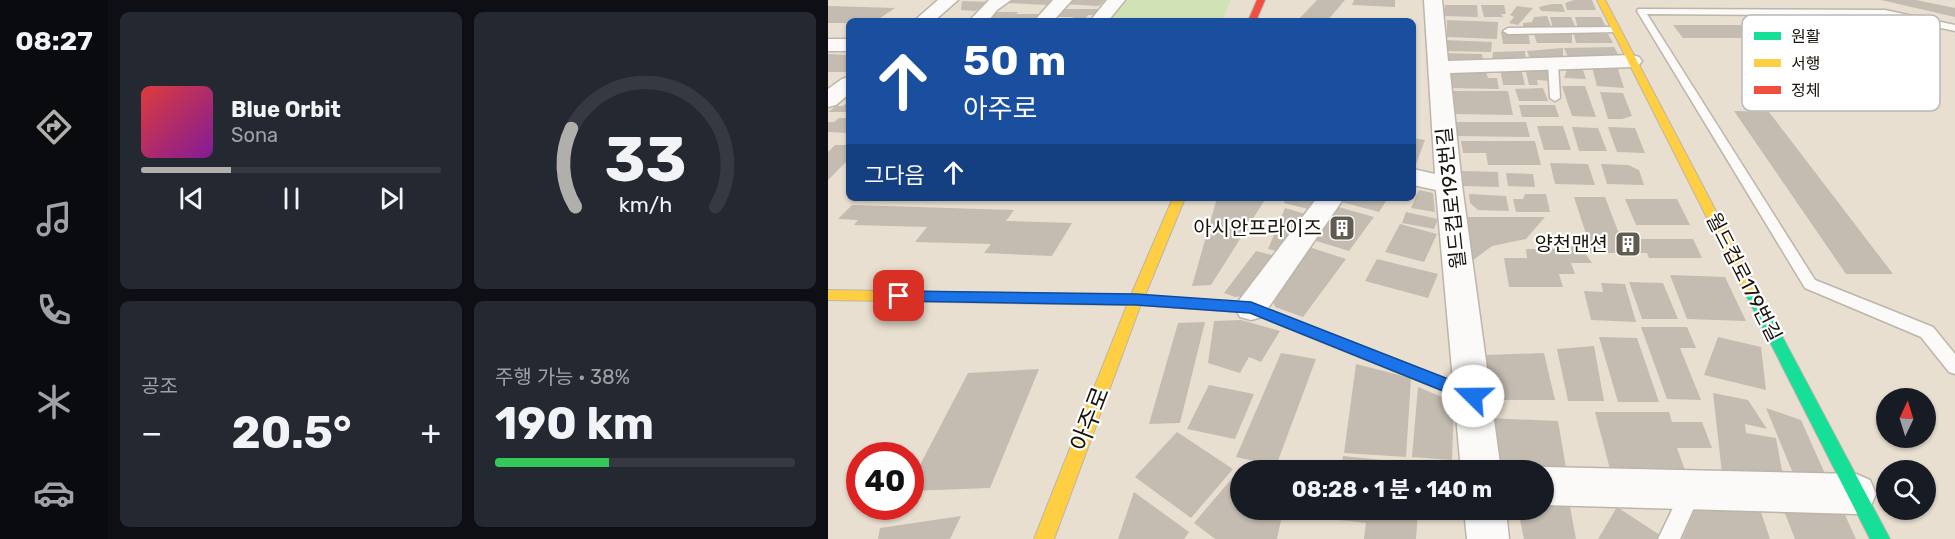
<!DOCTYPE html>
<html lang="ko">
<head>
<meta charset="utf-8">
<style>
  body { margin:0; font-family:Rubik,"Noto Sans KR",sans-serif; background:#242831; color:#f1f3f6; height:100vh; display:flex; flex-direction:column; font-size:22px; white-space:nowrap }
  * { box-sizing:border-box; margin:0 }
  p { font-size:20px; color:#9ea1a6 }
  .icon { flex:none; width:33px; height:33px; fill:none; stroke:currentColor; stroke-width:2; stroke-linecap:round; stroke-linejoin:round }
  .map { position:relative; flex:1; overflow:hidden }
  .details { display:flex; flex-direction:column; gap:12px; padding:12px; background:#0d0f14; width:720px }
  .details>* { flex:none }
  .guide { position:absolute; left:18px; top:18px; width:570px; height:183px; border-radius:9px; box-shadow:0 2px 4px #0004; background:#1a4fa0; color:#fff; overflow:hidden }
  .needle { width:39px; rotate:4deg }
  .tools { position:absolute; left:1048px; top:388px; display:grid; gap:12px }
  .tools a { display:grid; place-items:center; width:60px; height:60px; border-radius:50%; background:#171b24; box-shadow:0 2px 4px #0004; font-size:30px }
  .speed { position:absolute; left:18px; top:442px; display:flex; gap:12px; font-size:30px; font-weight:700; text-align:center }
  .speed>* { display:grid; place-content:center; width:78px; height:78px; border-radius:50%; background:#171b24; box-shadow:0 2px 4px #0004; line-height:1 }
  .speed .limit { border:9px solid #d22; background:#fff; color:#111 }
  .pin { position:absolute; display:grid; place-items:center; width:51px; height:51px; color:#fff; margin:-26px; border-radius:12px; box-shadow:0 3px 9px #0006 }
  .me { position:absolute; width:66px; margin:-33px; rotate:292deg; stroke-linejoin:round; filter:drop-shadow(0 0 4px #0008) }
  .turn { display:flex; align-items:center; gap:21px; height:126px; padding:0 18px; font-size:27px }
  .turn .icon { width:78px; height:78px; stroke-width:2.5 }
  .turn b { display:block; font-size:42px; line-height:51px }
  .then { display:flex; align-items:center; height:57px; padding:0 18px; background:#0003; gap:12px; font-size:22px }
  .big { font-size:45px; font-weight:700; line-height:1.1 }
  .details .card { flex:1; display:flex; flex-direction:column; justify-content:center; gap:9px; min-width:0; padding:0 21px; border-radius:9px; background:#242831 }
  .details .dial { align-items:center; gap:0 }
  .dial svg { height:156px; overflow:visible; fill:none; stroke:#363941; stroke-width:7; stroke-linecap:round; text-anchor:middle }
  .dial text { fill:#f1f3f6; stroke:none }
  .song { display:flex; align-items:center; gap:18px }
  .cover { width:72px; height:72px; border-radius:9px; background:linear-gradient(135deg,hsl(0 70% 55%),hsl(290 70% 35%)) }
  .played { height:6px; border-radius:3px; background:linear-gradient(90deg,#b1afab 30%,#363941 30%) }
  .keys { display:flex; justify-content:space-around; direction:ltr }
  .heat { display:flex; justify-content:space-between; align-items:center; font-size:33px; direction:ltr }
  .charge { height:9px; border-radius:4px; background:linear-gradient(90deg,#34c759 38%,#363941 0) }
  .details .tiles { flex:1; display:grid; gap:12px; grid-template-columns:repeat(2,1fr) }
  .trip { position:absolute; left:402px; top:460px; width:324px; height:60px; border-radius:30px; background:#171b24; box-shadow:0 2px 4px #0004; font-weight:700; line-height:60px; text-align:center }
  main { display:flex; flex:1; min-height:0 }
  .dock { display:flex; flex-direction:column; width:108px; justify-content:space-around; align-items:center; background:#090b0e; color:#9ea1a6 }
  .dock .icon { width:42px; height:42px }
  .dock .active { color:#b1afab }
  .dock b { font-size:27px; color:#f1f3f6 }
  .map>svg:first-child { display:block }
</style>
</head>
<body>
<main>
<nav class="dock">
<b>08:27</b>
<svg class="icon active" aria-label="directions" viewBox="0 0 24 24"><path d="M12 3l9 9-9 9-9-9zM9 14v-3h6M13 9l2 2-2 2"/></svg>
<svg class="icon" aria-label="music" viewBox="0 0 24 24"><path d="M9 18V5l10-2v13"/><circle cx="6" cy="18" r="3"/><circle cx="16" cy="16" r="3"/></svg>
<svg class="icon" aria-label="phone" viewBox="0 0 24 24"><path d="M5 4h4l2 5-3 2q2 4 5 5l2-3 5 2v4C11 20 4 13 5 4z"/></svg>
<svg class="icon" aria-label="climate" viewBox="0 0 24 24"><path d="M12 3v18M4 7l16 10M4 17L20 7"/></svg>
<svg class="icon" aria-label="car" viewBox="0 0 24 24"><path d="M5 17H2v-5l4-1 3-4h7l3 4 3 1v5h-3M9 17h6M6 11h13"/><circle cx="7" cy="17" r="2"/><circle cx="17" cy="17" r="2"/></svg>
</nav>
<section class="details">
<div class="tiles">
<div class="card">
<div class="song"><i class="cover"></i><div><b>Blue Orbit</b><p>Sona</p></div></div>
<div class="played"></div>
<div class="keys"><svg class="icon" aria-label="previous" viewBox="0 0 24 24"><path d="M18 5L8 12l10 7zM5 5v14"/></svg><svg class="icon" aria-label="pause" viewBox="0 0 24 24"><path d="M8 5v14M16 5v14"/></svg><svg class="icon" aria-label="next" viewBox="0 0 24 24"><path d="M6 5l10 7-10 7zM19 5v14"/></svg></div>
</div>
<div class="card dial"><svg viewBox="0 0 100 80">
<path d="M14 69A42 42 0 1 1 86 69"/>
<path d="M14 69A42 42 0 0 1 12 29" stroke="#b1afab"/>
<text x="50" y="56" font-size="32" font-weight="700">33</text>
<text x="50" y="72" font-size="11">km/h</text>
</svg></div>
<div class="card"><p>공조</p>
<div class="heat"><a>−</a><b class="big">20.5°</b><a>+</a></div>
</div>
<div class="card"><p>주행 가능 · 38%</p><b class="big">190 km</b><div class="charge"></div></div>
</div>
</section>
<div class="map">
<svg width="1127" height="539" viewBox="0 0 1127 539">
  <rect width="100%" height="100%" fill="#e9dfd1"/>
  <path fill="#d0e2b6" d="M294 0H403L394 21H278Z"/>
  <path fill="#c4bcb1" d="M183 0H226L219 5 178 3Z
    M240 0H277L271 6 235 4Z
    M489 0H517L499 21H469Z
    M526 0H567V7L524 5Z
    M746 0H764L768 10H739L737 3Z
    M1053 0H1088L1127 8V17Z
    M134 1 161 2 147 11 133 10Z
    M724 4H734L737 12 713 11 711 7Z
    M617 5H649L650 17 615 16Z
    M653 5H676L678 14H673L675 17H656Z
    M0 6 67 8 48 21H21V23H0Z
    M689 6 705 8 690 25 681 23 686 17 682 15Z
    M230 9H272L268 15H260L256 21H243L245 17H223Z
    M168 12H190L188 14H217L211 21H159Z
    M719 16 724 29 695 28V23L704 22 706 17Z
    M722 17H743L748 28H725Z
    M747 17H773L779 29H750Z
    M619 20 670 22 669 39 619 37Z
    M845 25H994L1008 38H855Z
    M673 32H700L702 44H675Z
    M706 34H744V43H709Z
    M746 34H780L785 43H748Z
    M617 40 664 42 663 52 617 51Z
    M786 47 793 59H741L736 48Z
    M735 48V61H703L699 51Z
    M697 51 698 61 664 62 665 52Z
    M615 53 654 54 656 64H632L614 61Z
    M0 54 21 55V72H0Z
    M764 67 790 69 796 88 769 86Z
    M672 68H693L697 85H675Z
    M697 68H718L722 81 709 80 710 85H701Z
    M739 70H755L758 79 736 78Z
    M618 71 658 72 660 78H669L671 89 620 88Z
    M734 86H757L768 117 744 116Z
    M715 88 720 101H691L687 89Z
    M622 91H680L685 115 624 114Z
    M772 92 795 93 804 116 794 119H780Z
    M21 101V112H0L8 106H15Z
    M691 105H727L731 117H694Z
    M906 111 941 112 1065 274H1018Z
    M11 118H21V133L0 132V122H6Z
    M627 122H698L702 137 629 136Z
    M709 126H735L743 150H716Z
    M744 127 770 128 779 151H751Z
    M780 127 807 128 817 153 789 152Z
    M585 138 597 140 585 172Z
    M633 141H707L713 165H660L658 153H635Z
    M7 145H21V159L0 180V152Z
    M722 163 760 164 767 185 727 184Z
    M773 164 800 165 811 170 816 185 779 184Z
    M634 171 670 172 671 187 635 186Z
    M678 173 705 174 707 187 680 186Z
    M591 190 605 193 607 212 583 208Z
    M641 194 678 196 681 211 650 210 642 203Z
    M697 194H718L722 212H688L685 199H695Z
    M746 197H777L793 239H865L874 258H821L819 253H757L764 263H743L747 274H731L735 287H681L676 258H699L698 249H735L731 237H759Z
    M389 198H438L383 285 364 286Z
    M458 198H493L484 210 456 203Z
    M512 198H560L551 212 510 201Z
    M797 199H849L862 225H808Z
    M24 205 186 210 178 221 244 223 224 256 156 253 163 244 87 242 99 227 26 225 30 220 10 219Z
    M507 206 546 217 521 251 482 239Z
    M457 208 481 215 458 253 440 249Z
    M578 212 610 219 606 229 574 223Z
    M635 217H717L698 239 664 246 640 264Z
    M572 224 609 234 596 262 557 252Z
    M478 246 518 259 475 317 447 307 442 292Z
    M428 251 452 257 432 293 407 297 396 293Z
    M549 259 610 274 600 298 537 281Z
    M842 275 897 277 918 321 859 319Z
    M801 282 835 283 850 319H814Z
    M773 283 797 284 808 322 763 320 756 291 775 292Z
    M413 320 452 331 433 362 421 357 412 373 380 363 386 321Z
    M377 322 352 423 321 424 350 323Z
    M813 327H859L868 348H852L873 400 839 399Z
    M771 337 809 338 831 402H790Z
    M890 337 933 347 938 390 876 375Z
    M766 346 776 401H740L729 349Z
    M453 353 488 359 448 466 408 457Z
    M716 353 727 400H661L656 355Z
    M528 364 583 378 578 457 516 453Z
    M211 369 162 488 82 491V484L140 373Z
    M381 385 426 394 407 439 359 429Z
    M590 387 626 402 624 460 584 457Z
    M885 393 920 400 939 429 917 424 918 433 948 438 957 487 894 473Z
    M938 408 973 420 1002 485 969 483Z
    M767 412H841L844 422H874L884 448H849L860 478 784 477Z
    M660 418 730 421 739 473 664 470Z
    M349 432 405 469 363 518 307 477Z
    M515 456 643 469V471H512Z
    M405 477 412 482V510L455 511 449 539H387L366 523Z
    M306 492 361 532 356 539H290Z
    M740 496 748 539H696L690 510H716V497Z
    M872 497 929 500 942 539H854Z
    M952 501 1012 504 1028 539H967Z
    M789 507 835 537 834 539H770Z
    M505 510H590L588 539H536L538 523 504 519Z
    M133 516 122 539H50L52 528Z"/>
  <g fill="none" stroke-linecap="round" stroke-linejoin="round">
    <g stroke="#bcb5a9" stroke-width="3">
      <path id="lane" d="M810 9 1057 10 1127 25V31L1057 16 819 14 987 280 1105 327 1127 354V374L1121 372 1093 337 977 288 809 11Z
        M788 27 791 28V32L680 34 675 31 680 28Z
        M725 60 730 63 732 98 727 101 722 98 720 63Z
        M864 480 871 483 874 490 852 539H830L857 483Z"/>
    </g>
    <g stroke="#bcb5a9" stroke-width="3">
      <path id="street" d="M110 0H130L106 21H86Z
        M161 0H183L169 10 160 21H141Z
        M225 0H244L225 21H206Z
        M279 0H297L280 21H262Z
        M596 0H614L620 61 804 55 811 57 814 61 811 65 804 67 622 73 634 185 673 471H633L608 190 585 185V169L607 174Z
        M0 39H21V51H0Z
        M21 77V94L8 105 0 107V89L14 79Z
        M489 198H516L434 317 423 320 412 317 407 308 412 299Z
        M716 467 1028 474 1042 480 1048 494 1042 508 1028 514 716 505V471H705Z
        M636 510H678L681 539H639Z"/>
    </g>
    <g stroke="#bcb5a9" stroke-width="2">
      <path id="fast" d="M923 286 928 287 930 291 1062 539H1042L916 291 918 287Z"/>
    </g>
    <g stroke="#bcb5a9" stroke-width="2">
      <path id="slow" d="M769 0H777L930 291 928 295H918L916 291Z
        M345 198H357L316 298 317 300 313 304 226 539H206L299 305 0 300V290L303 295Z"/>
    </g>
    <g stroke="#bcb5a9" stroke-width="2">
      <path id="jam" d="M429 0H437L428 21H420Z
        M310 295 423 303 651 391 653 396 651 401 645 403 422 313 310 305 305 304 303 300 305 296Z"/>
    </g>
    <use href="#lane" fill="#fcfaf8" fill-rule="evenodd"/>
    <use href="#street" fill="#fcfaf8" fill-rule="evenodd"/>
    <use href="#fast" fill="#16e098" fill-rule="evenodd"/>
    <use href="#slow" fill="#ffcf43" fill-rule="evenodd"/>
    <use href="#jam" fill="#f24e42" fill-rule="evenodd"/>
  </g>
  <path fill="#1a73e8" stroke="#114b97" stroke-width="1.5" d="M71 291 308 294 423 302 651 391 653 396 651 401 645 403 640 401 422 313 308 305 71 301 64 296Z"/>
  <defs>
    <g id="building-square" transform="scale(1.35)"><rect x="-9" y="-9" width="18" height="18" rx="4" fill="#625b50" stroke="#fff"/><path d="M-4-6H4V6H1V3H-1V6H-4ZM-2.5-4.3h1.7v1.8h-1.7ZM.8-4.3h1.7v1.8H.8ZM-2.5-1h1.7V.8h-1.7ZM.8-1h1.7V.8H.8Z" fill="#fff"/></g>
  </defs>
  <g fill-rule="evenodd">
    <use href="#building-square" x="514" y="228"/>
    <use href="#building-square" x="800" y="244"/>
  </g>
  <g text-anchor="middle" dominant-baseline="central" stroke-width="4.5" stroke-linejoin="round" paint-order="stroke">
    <g font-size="20" fill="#1a140b" stroke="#fff">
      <text transform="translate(623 198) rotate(-96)">월드컵로193번길</text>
      <text transform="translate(916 277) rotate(63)">월드컵로179번길</text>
    </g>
    <g font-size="20" fill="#1a140b" stroke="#fff" text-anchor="end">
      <text x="494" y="228">아시안프라이즈</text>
      <text x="780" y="244">양천맨션</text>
    </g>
    <g font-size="24" fill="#1a140b" stroke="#fff">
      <text transform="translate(262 419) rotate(-69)">아주로</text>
    </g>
  </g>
  <rect x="914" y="15" width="198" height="96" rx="9" fill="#fff" stroke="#bab8b6" stroke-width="1.5"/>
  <rect x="926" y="32" width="27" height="8" fill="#16e098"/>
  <rect x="926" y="59" width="27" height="8" fill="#ffcf43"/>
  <rect x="926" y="86" width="27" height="8" fill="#f24e42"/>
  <g font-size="16" fill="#1a140b">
    <text x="963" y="42">원활</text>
    <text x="963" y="69">서행</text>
    <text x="963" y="96">정체</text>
  </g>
</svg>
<div class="tools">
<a><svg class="needle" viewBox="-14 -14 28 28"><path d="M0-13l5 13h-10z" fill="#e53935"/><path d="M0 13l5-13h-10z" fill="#9ea1a6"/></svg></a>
<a><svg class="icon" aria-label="search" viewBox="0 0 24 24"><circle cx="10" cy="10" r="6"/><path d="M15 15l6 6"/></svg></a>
</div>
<div class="speed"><div class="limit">40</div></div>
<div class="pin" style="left:71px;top:296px;background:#d93025"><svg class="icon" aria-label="arrive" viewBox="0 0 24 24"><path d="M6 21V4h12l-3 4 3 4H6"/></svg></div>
<svg class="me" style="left:645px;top:396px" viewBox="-20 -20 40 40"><circle r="19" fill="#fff"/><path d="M0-13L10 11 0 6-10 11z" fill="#1a73e8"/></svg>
<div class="trip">08:28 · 1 분 · 140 m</div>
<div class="guide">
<div class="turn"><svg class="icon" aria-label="ahead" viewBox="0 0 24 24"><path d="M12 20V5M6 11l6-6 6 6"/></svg><div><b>50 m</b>아주로</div></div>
<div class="then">그다음<svg class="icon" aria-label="ahead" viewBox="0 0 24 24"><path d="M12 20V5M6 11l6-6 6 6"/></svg></div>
</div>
</div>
</main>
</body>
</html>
